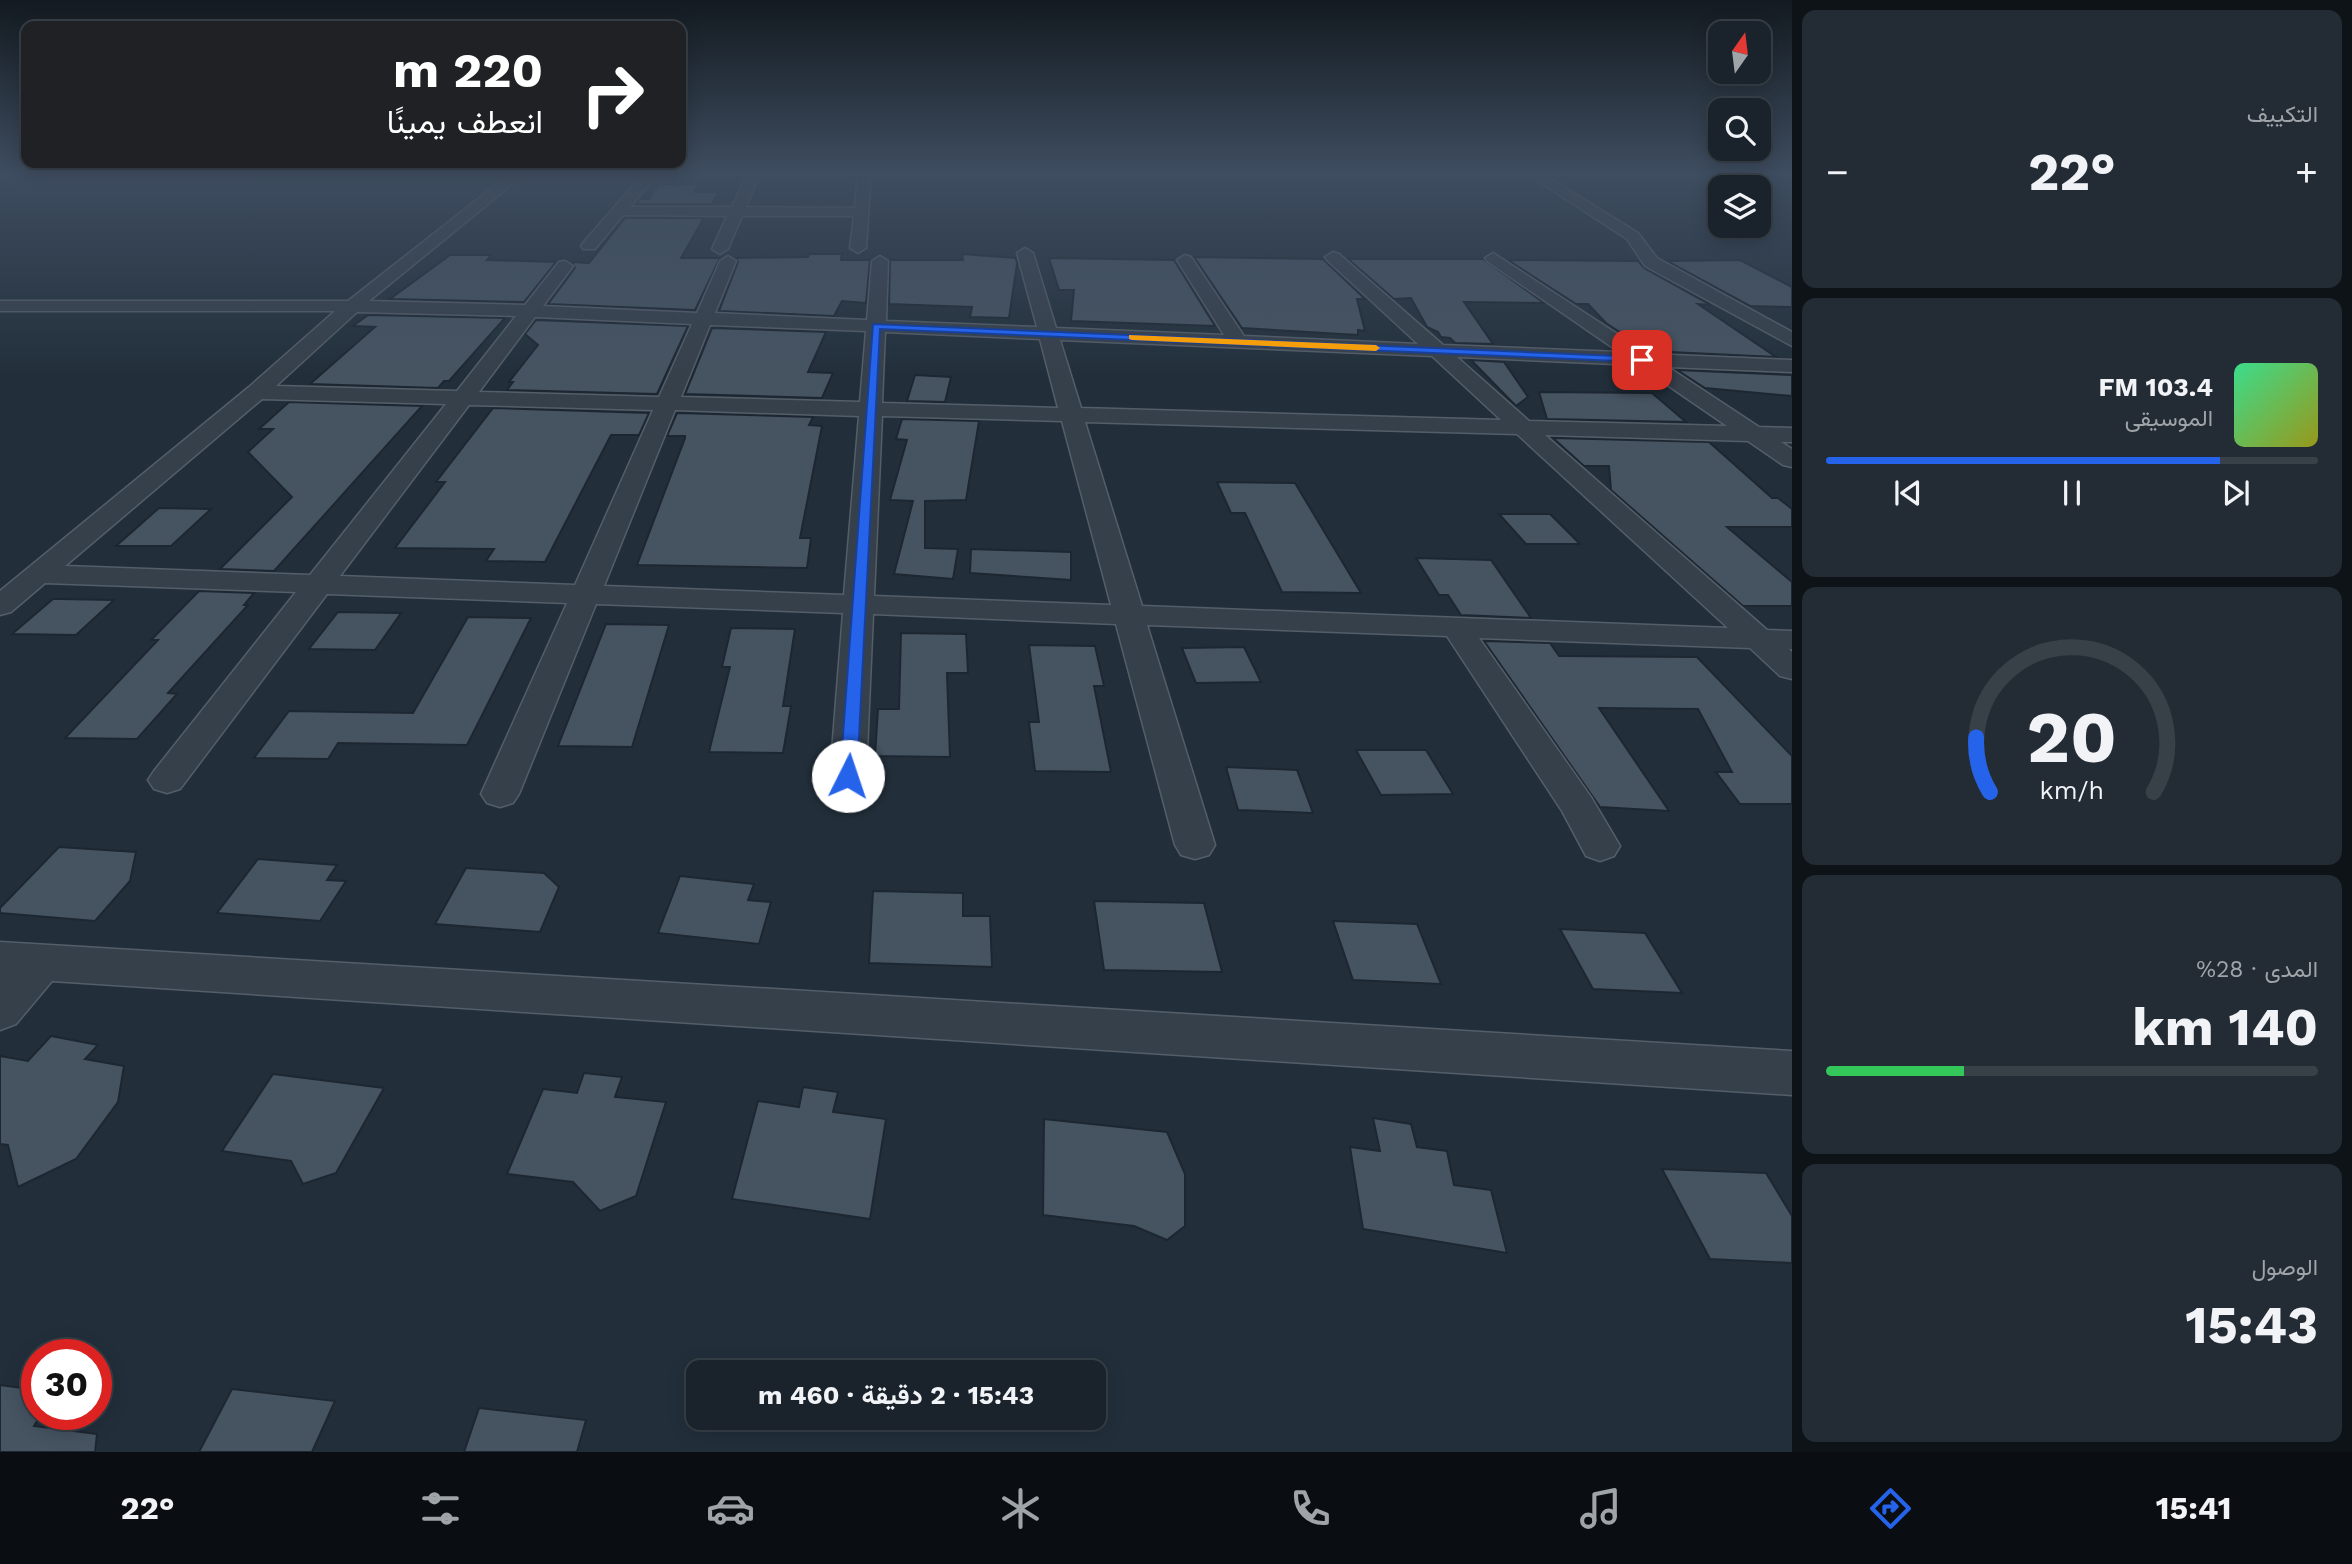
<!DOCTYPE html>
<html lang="ar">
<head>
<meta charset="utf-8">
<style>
  body { margin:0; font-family:"Work Sans",Vazirmatn,sans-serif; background:#232b34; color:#f1f3f6; direction:rtl; height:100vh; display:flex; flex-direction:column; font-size:26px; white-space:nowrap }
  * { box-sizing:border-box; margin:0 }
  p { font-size:23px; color:#9fa4a9 }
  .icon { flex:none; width:38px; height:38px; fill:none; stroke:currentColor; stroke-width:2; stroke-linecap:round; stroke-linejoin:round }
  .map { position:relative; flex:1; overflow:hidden; direction:ltr }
  .details { display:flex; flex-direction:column; gap:10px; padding:10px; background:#0e1318; width:560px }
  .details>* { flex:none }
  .hud { position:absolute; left:21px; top:21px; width:665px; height:147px; border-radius:14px; box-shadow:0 4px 18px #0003,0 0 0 2px #384048; direction:rtl; background:#202124; color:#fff; overflow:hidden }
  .needle { width:46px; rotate:14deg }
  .buttons { position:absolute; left:1708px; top:21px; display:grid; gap:14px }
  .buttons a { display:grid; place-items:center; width:63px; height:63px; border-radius:14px; background:#1a232c; box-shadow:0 4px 18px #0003,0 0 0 2px #384048; font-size:35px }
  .speed { position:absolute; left:21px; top:1339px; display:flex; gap:14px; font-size:35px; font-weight:700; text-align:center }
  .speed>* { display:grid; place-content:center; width:91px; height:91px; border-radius:50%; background:#1a232c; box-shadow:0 4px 18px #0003,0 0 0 2px #384048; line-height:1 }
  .speed .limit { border:10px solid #d22; background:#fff; color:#111 }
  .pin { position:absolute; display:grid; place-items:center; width:60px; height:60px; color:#fff; margin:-30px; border-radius:14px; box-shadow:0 4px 10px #0006 }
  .me { position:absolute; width:77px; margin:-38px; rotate:4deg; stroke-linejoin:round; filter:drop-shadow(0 0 5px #0008) }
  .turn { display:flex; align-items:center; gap:24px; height:147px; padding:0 28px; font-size:32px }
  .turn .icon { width:91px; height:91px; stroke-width:2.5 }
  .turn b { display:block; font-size:49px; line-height:60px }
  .big { font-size:52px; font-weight:700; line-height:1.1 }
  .details .widget { flex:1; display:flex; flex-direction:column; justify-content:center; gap:10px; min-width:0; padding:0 24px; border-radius:14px; background:#232b34 }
  .details .dial { align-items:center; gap:0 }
  .dial svg { height:182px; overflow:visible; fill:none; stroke:#384048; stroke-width:7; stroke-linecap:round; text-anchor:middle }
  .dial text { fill:#f1f3f6; stroke:none }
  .song { display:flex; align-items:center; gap:21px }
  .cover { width:84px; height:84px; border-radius:10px; background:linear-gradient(135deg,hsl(150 70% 55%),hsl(60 70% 35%)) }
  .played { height:7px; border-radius:4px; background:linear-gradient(90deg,#2563eb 80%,#384048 80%) }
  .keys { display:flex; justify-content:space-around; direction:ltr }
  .heat { display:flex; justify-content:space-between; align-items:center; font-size:38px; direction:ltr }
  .charge { height:10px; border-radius:5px; background:linear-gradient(90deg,#34c759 28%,#384048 0) }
  .trip { position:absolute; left:686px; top:1360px; width:420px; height:70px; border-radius:14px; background:#1a232c; box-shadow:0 4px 18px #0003,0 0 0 2px #384048; font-weight:700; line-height:70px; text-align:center; direction:rtl }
  .dock { display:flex; height:112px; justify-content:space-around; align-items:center; background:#0a0e12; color:#9fa4a9 }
  .dock .icon { width:49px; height:49px }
  .dock .selected { color:#2563eb }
  .dock b { font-size:32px; color:#f1f3f6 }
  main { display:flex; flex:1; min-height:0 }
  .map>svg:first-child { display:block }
</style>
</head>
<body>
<main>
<section class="details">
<div class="widget"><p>التكييف</p>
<div class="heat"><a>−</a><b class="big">22°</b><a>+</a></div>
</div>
<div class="widget">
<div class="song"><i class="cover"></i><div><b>103.4 FM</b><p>الموسيقى</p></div></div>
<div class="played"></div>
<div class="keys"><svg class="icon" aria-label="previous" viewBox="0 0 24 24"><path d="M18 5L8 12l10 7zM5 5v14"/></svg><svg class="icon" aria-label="pause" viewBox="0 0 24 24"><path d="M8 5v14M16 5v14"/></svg><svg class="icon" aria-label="next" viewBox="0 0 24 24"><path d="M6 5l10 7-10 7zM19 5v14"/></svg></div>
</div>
<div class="widget dial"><svg viewBox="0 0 100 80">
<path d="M14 69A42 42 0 1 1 86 69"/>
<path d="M14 69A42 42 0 0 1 8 45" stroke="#2563eb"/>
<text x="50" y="56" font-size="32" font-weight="700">20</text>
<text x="50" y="72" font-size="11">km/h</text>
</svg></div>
<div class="widget"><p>المدى · 28%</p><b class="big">140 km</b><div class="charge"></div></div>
<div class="widget"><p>الوصول</p><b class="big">15:43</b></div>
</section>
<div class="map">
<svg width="1792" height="1452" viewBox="0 0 1792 1452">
  <rect width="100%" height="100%" fill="#222f3b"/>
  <path fill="#465462" stroke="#1d2732" stroke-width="2" d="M658 184H699L695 192H719L712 204H636L640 199H649Z
    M625 218H704L681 258H720L695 310 548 304 575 268 572 262 589 263Z
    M809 254H842L841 260H870L866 303 842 301 834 316 719 311 738 262 736 258 808 257Z
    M962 254 1016 258 1017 264 1009 318 970 317 972 307 889 304 890 260H963Z
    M450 255H491L487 260 556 262 524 302 390 299Z
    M1194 257 1323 259 1365 299H1357L1365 331 1358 330V335L1242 328Z
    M1049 258 1174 260 1215 326 1071 321 1074 290H1059Z
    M1348 259H1483L1544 303 1464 302 1493 344 1455 343 1450 338 1441 337 1438 332 1427 327 1411 298 1394 299Z
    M1508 260 1638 261 1644 268 1711 305 1698 304 1776 357 1649 351 1606 323 1588 304H1576Z
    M1740 260 1792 287V307L1750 306 1667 261Z
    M368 315 505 318 449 381H444L438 388 310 384 375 327 353 326Z
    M536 320 688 326 657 394 507 390 513 382H509L538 345 525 334Z
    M712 328 826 332 808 372 833 373 822 398 685 394Z
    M1471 360 1504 362 1528 397 1516 406Z
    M1677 370 1792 375V396L1705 388Z
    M915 375 951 377 945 402 907 401Z
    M1539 392 1652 393 1686 422 1547 419Z
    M289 402 422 406 274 571 220 569 292 497 248 452 273 429H259Z
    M493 408 649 413 639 435H611L545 562 486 561 494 549 395 548 445 482H436Z
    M677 413 813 417 809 425 822 426 800 538H811L807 568 637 565 685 438V436H667Z
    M902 419 979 421 966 500 925 501V548L958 549 953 579 894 574 913 501 890 500 907 440 896 439Z
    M1553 438 1709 442 1772 498H1778L1792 509V527H1727L1792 582V606H1743L1611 490 1609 466H1584Z
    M1217 482 1295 483 1361 593 1282 592 1245 513H1231Z
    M159 508 211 509 171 546H116Z
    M1499 514H1550L1580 544H1526Z
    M971 549 1071 552V580L970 573Z
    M1416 558 1491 560 1531 618 1461 615 1448 595H1439Z
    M199 591 254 593 244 605H248L168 693 177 694 137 739 65 738 158 640H151Z
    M53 599H59L114 600 76 635 12 634Z
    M338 612 401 613 375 650 309 649Z
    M468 617 531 618 467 745 338 743 328 759 254 758 289 711 413 713Z
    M606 624 669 625 632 747 558 746Z
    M731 628 795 629 783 706H791L783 753 709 752 730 667H722Z
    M901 633 966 634 968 673H947L950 757 875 756 878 709H899Z
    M1484 641 1550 643 1559 656 1697 657 1792 756V804H1740L1716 772H1732L1698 709 1599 708 1669 811 1600 807Z
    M1029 645 1095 646 1104 686H1094L1111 772 1035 771 1029 722H1039Z
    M1244 647 1261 682 1196 683 1182 648Z
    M1356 750H1426L1453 794 1381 795Z
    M1226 767 1297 770 1313 813 1238 810Z
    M59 847 136 852 130 881 95 921 0 913V908Z
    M258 859 337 865 327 880 346 881 320 921 217 913Z
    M466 868 544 873 559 887 540 932 435 924Z
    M680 876 754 884 748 900 771 902 759 944 658 933Z
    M873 891 963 893V916H990L992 967 869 963Z
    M1094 901 1204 903 1222 972 1104 970Z
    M1333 921 1417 924 1441 984 1353 980Z
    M1560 929 1645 933 1682 993 1593 989Z
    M51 1036 98 1045 85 1059 124 1066 118 1102 76 1159 18 1187 8 1145 0 1144V1056L28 1061Z
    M584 1073 622 1077 615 1097 666 1102 636 1196 600 1211 573 1182 507 1174 543 1089 577 1093Z
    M273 1074 384 1088 336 1173 303 1184 291 1161 222 1151Z
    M803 1087 838 1092 833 1112 886 1119 870 1219 732 1199 758 1101 799 1107Z
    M1373 1118 1411 1124 1417 1147 1447 1151 1454 1185 1491 1190 1507 1253 1363 1229 1350 1147 1380 1151Z
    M1044 1119 1167 1132 1185 1174V1226L1167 1240 1134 1226 1043 1215Z
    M1662 1169 1766 1173 1792 1216V1263L1710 1259Z
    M0 1385 37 1390V1421L34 1426 97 1434 95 1452H0Z
    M232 1389 335 1401 312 1452H199Z
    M479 1408 586 1420 577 1452H464Z"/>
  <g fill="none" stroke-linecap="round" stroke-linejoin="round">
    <g stroke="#545e69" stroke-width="3">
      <path id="minor" d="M511 173H526L369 301 525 305 559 262 565 261 573 266 543 306 697 313 720 261 728 256 736 261 715 313 867 320 872 261 880 256 888 261 886 321 1037 327 1017 253 1025 248 1033 253 1056 328 1224 335 1177 260 1185 255 1191 257 1244 336 1418 344 1327 260 1325 257 1333 252 1339 254 1443 345 1619 352 1487 261 1485 258 1493 253 1648 354 1792 360V372L1668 367 1759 427 1792 428V442H1781L1792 449V467L1783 465 1748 441 1545 435 1767 630 1792 631V649H1789L1792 652V679L1780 676 1750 648 1479 638 1591 797 1620 846 1614 856 1600 861 1586 856 1562 811 1447 636 1147 625 1215 845 1209 855 1195 859 1181 855 1175 845 1116 624 873 614 866 776 861 785 848 789 835 785 830 776 843 613 596 604 519 794 513 803 500 807 487 803 481 794 567 603 327 594 180 789 167 793 154 789 148 780 154 771 296 592 45 583 11 612 0 615V591L249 387 335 311H0V301H348ZM357 312 516 316 457 391 276 386ZM535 317 692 324 659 397 479 392ZM710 325 866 331 860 402 681 397ZM885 332 1040 339 1058 408 882 403ZM1060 340 1432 356 1501 420 1081 408ZM1457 357 1638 365 1727 426 1529 421ZM262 399 446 404 310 575 65 566ZM469 405 653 410 575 585 340 576ZM675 410 859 416 844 595 604 586ZM882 416 1062 421 1111 605 874 596ZM1085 422 1517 434 1728 628 1142 606Z
        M644 173H658L630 207H732L748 173H760L746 207 855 208 858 173H871L866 248 858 253 850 248 854 216H742L728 249 720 254 712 249 727 216 623 215 595 249H583L581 246 583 243Z
        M1526 173H1541L1638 233 1657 258 1792 332V346L1645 266 1627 239Z
        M0 942 1792 1051V1095L52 981 16 1024 0 1030Z"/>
    </g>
    <use href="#minor" fill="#36404b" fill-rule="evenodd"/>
  </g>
  <linearGradient id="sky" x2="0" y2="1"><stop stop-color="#131a20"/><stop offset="0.46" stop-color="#3e4d60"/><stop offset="1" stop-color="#3e4d60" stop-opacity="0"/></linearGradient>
  <rect width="1792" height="376" fill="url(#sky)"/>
  <path fill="#2563eb" stroke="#184099" stroke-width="2" d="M873 324 1642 357 1647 360 1642 362 880 329 857 776 848 782 840 776Z"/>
  <path fill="#f59e0b" d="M1129 335 1376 345 1380 348 1376 351 1132 340 1129 339Z"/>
</svg>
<div class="buttons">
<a><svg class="needle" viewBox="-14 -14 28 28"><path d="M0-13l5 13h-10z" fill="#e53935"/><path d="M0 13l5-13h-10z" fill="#9fa4a9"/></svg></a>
<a><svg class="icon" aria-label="search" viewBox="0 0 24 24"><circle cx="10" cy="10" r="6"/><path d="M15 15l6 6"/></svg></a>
<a><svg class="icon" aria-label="layers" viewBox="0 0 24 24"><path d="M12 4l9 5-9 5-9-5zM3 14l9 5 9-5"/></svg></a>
</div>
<div class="speed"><div class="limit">30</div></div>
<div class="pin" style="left:1642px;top:360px;background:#d93025"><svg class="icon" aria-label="arrive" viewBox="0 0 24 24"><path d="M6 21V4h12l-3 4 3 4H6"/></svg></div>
<svg class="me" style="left:848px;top:776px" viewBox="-20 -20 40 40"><circle r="19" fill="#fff"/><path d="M0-13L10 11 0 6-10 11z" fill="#2563eb"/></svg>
<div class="trip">15:43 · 2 دقيقة · 460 m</div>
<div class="hud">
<div class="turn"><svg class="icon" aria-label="right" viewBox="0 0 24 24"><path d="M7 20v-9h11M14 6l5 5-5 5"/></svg><div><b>220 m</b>انعطف يمينًا</div></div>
</div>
</div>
</main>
<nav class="dock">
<b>15:41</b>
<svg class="icon selected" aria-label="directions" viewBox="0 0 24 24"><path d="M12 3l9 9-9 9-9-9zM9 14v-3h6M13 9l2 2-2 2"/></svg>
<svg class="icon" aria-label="music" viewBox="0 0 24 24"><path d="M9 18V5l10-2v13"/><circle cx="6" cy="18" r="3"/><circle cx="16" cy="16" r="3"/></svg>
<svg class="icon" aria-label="phone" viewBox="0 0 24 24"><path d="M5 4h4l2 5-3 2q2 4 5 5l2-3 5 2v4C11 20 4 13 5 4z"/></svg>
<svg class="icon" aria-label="climate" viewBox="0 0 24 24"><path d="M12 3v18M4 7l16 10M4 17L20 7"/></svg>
<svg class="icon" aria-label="car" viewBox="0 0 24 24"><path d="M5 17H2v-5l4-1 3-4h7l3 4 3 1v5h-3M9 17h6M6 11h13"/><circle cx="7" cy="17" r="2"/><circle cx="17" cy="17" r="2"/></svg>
<svg class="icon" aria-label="filters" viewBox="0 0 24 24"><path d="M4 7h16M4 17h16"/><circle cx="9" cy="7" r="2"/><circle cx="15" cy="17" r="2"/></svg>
<b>22°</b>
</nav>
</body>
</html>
